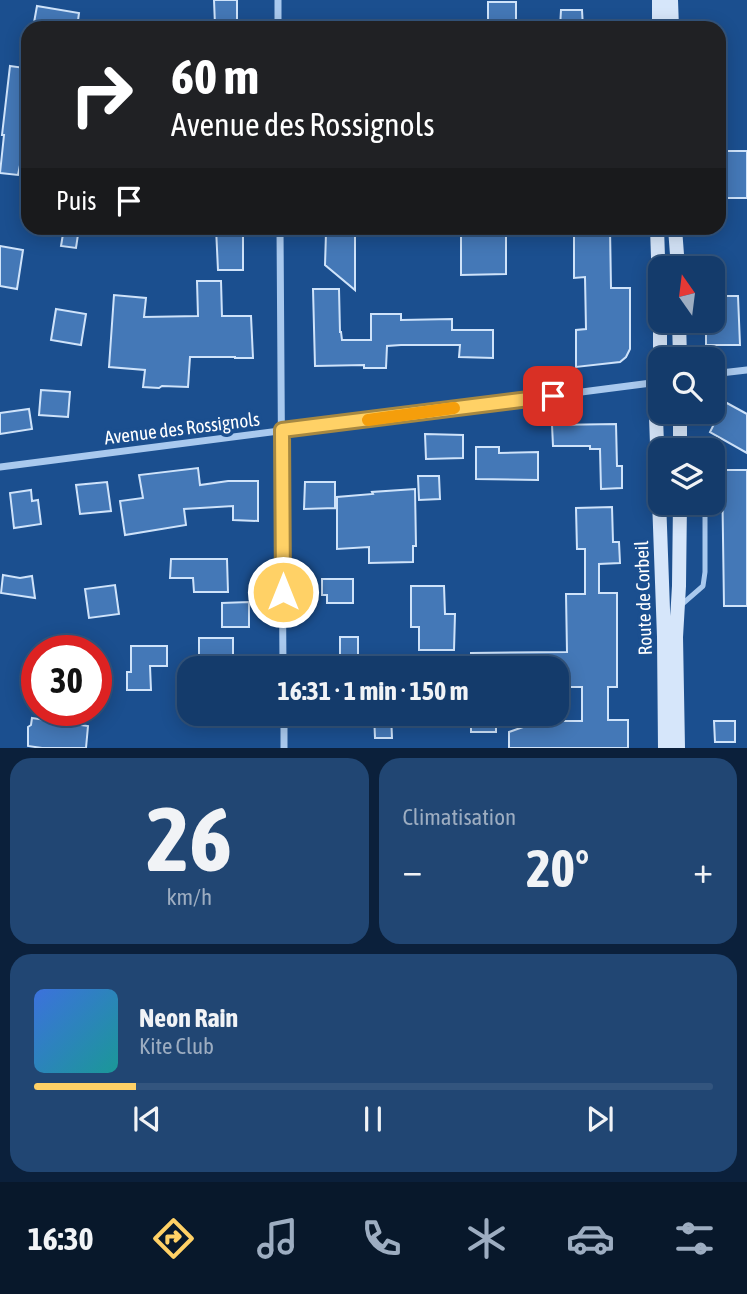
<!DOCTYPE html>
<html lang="fr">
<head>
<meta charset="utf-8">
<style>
  body { margin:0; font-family:"Asap Condensed",sans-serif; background:#214673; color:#f1f3f6; height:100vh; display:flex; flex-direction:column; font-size:26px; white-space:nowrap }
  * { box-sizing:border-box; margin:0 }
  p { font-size:23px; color:#9dadc1 }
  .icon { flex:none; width:38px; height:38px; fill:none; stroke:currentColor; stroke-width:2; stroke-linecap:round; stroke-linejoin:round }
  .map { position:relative; height:748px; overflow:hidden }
  .panel { display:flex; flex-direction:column; gap:10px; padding:10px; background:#0b203b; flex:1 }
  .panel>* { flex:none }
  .top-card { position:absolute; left:21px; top:21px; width:705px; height:214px; border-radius:21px; box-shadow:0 4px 18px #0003,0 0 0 2px #33557e; background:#202124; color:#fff; overflow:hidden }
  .needle { width:46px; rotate:346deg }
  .controls { position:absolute; left:648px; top:256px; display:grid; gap:14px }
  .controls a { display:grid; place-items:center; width:77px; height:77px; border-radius:14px; background:#143b6b; box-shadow:0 4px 18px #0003,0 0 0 2px #33557e; font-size:35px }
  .speed { position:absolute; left:21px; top:635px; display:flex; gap:14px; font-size:35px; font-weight:700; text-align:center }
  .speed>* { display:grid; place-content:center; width:91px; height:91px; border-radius:50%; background:#143b6b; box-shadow:0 4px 18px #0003,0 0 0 2px #33557e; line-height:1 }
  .speed .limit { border:10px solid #d22; background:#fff; color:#111 }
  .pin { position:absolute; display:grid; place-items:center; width:60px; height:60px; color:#fff; margin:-30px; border-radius:14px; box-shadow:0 4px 10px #0006 }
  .me { position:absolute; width:77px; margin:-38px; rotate:0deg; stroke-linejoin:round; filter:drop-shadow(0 0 5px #0008) }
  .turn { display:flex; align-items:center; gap:24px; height:147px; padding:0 35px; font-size:32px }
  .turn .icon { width:91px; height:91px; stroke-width:2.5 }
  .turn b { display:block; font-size:49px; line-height:60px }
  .then { display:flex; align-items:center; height:66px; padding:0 35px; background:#0003; gap:14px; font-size:26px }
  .big { font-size:52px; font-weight:700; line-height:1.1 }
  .panel .card { flex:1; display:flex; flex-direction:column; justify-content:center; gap:10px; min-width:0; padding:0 24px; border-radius:21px; background:#214673 }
  .panel .dial { align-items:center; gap:0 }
  .dial b { font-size:91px; line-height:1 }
  .song { display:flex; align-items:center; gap:21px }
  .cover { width:84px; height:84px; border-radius:10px; background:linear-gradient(135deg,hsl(220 70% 55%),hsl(180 70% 35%)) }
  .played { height:7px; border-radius:4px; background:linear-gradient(90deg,#ffd166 15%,#33557e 15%) }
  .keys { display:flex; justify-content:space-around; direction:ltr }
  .heat { display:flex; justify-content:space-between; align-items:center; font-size:38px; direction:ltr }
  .panel .tiles { flex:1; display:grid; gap:10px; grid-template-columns:1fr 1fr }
  .card:last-child { grid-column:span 2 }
  .trip { position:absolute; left:177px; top:656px; width:392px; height:70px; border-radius:21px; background:#143b6b; box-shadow:0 4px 18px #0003,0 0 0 2px #33557e; font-weight:700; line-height:70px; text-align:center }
  .tab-bar { display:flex; height:112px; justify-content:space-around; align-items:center; background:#08182b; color:#9dadc1 }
  .tab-bar .icon { width:49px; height:49px }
  .tab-bar .on { color:#ffd166 }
  .tab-bar b { font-size:32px; color:#f1f3f6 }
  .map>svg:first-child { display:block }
</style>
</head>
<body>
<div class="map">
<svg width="747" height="748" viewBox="0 0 747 748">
  <rect width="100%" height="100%" fill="#1b4f8f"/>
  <path fill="#4478b7" stroke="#cfe3fa" stroke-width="2" d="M214 0H237V26L215 25Z
    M488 2H516V28H488Z
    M37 6 79 13 77 28H33Z
    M561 10H582L583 28H560Z
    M10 66 25 68 21 111 28 112V126L18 175 0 173 4 135H2Z
    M719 151H747V198H719Z
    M64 228H79L76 248 61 246Z
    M216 228H243V270H218Z
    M461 228H506V274L461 275Z
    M574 228H610L611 288H630V349L626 357 620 362 576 367V330L586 329 585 277 574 278Z
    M326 233H355V290L325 265Z
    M0 246 23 250 17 289 0 286Z
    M197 281H221L222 316H251L253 358H235V357H190L188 387 162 386 159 388 143 387 145 370 109 367 114 295 146 298 144 317 198 316Z
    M313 289H339L340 332H341L342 340H371V314H401V320L452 319V330H493V358L459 357 460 345H401L387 346 386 368H364V365L315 366Z
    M712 296H738L740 345H706V320H712Z
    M56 309 86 314 81 345 51 340Z
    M41 390 70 392 68 417 39 415Z
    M725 402 747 414V453L710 432Z
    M29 409 32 429 0 434V413Z
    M616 424 617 466H622V488L601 489 600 449H590V446H553L552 425Z
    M425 434 463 435V458L426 459Z
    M476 447H499V453L538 452V480L476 479Z
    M198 468 200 485 228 481H258V521L233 520V506L184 509 186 525 125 535 120 501 143 498 139 475Z
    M722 470H747V606H724Z
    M418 476H439L440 499 419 500Z
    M107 482 111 511 80 514 76 485Z
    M305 482H335V508L304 509Z
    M415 489 416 546H413V562L369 563V547L337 549V497L373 494 372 492Z
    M31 490 32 501 38 500 41 524 14 528 10 493Z
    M612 507 613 542H619L620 563 599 564V593H617V687H608V720H628V748H509V732L540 721H582V687H556V668H471V653L567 652 566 594H585V549H577L576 508Z
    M171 559H227L228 592H194L193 578H170Z
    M3 575 20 578 32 576 35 598 1 593Z
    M322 579H353V603H327V595H322Z
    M115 585 119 614 89 618 85 589Z
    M411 586H444L445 614H455L454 650H419V627H411Z
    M249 602V627H222V603Z
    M340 637H358V668H340Z
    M199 638H233V668H199Z
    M131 646H167V666H150L151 690H127V672H131Z
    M374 714H391L392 738H375Z
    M471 714H496V732H471Z
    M32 718 88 726 86 748H42L28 746V727L31 725Z
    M714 721H735V742H715Z"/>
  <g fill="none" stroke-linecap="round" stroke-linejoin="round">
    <path stroke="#a9c9ee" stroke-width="5" d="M680 606 703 586 705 572V502"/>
    <path stroke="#a9c9ee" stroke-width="7" d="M278 0V28
      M280 228 283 668
      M712 374 747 370
      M0 467 659 382
      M284 714V748"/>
    <path stroke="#d6e6fa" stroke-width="14" d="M659 0V28
      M671 0 672 28
      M657 228 660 315
      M675 228 678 268
      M660 320V359
      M679 320 680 359
      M660 363 656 417 664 637 665 748
      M680 450V411
      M678 748 676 637 679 586 680 502"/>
  </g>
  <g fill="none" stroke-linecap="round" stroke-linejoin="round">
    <g stroke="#a68842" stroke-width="18">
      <path id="route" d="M283 592 282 430 553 396"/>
    </g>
    <use href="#route" stroke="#ffd166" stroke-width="12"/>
    <path stroke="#f59e0b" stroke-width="12" d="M368 420 454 408"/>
  </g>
  <g text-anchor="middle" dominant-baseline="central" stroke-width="7" stroke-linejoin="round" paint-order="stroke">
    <g font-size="19" fill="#fff" stroke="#1b4f8f">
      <text transform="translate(182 428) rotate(-7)">Avenue des Rossignols</text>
      <text transform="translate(643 598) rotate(-92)">Route de Corbeil</text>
    </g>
  </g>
</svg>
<div class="controls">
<a><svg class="needle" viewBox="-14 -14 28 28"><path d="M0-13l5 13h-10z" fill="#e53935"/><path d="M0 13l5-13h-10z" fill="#9dadc1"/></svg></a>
<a><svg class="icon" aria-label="search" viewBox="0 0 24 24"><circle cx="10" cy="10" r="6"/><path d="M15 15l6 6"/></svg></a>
<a><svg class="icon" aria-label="layers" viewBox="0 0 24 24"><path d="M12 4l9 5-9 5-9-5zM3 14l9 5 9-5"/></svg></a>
</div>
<div class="speed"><div class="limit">30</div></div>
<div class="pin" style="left:553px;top:396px;background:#d93025"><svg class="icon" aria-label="arrive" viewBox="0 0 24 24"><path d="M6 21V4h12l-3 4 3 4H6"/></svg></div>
<svg class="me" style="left:283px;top:592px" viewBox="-20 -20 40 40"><circle r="17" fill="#ffd166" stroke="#fff" stroke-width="3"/><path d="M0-11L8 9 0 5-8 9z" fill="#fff"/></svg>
<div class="trip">16:31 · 1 min · 150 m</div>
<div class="top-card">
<div class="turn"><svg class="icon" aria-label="right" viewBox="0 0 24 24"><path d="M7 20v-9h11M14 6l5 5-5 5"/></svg><div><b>60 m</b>Avenue des Rossignols</div></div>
<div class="then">Puis<svg class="icon" aria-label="arrive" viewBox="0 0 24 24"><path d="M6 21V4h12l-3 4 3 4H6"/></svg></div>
</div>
</div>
<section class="panel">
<div class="tiles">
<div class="card dial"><b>26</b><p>km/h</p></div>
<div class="card"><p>Climatisation</p>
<div class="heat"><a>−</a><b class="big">20°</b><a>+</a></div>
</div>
<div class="card">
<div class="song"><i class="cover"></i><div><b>Neon Rain</b><p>Kite Club</p></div></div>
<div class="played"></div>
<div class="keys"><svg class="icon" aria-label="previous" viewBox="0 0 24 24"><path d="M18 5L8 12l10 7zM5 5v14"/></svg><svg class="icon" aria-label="pause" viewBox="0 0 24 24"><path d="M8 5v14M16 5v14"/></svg><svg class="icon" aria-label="next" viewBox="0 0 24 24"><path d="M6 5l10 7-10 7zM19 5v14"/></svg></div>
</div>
</div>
</section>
<nav class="tab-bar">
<b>16:30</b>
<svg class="icon on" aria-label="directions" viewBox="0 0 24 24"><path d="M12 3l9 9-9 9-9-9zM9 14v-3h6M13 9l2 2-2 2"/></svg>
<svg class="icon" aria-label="music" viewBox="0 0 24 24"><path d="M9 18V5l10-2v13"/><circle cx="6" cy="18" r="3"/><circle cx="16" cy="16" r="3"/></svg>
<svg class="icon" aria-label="phone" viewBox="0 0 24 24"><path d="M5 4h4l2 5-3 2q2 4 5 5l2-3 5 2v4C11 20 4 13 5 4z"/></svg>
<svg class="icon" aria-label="climate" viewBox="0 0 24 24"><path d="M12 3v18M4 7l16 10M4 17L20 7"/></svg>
<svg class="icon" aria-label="car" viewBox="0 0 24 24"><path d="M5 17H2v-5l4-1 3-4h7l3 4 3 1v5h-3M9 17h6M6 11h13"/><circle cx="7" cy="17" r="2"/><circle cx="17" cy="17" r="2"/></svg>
<svg class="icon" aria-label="filters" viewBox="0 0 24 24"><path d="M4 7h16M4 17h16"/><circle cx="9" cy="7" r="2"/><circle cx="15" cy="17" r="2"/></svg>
</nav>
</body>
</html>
